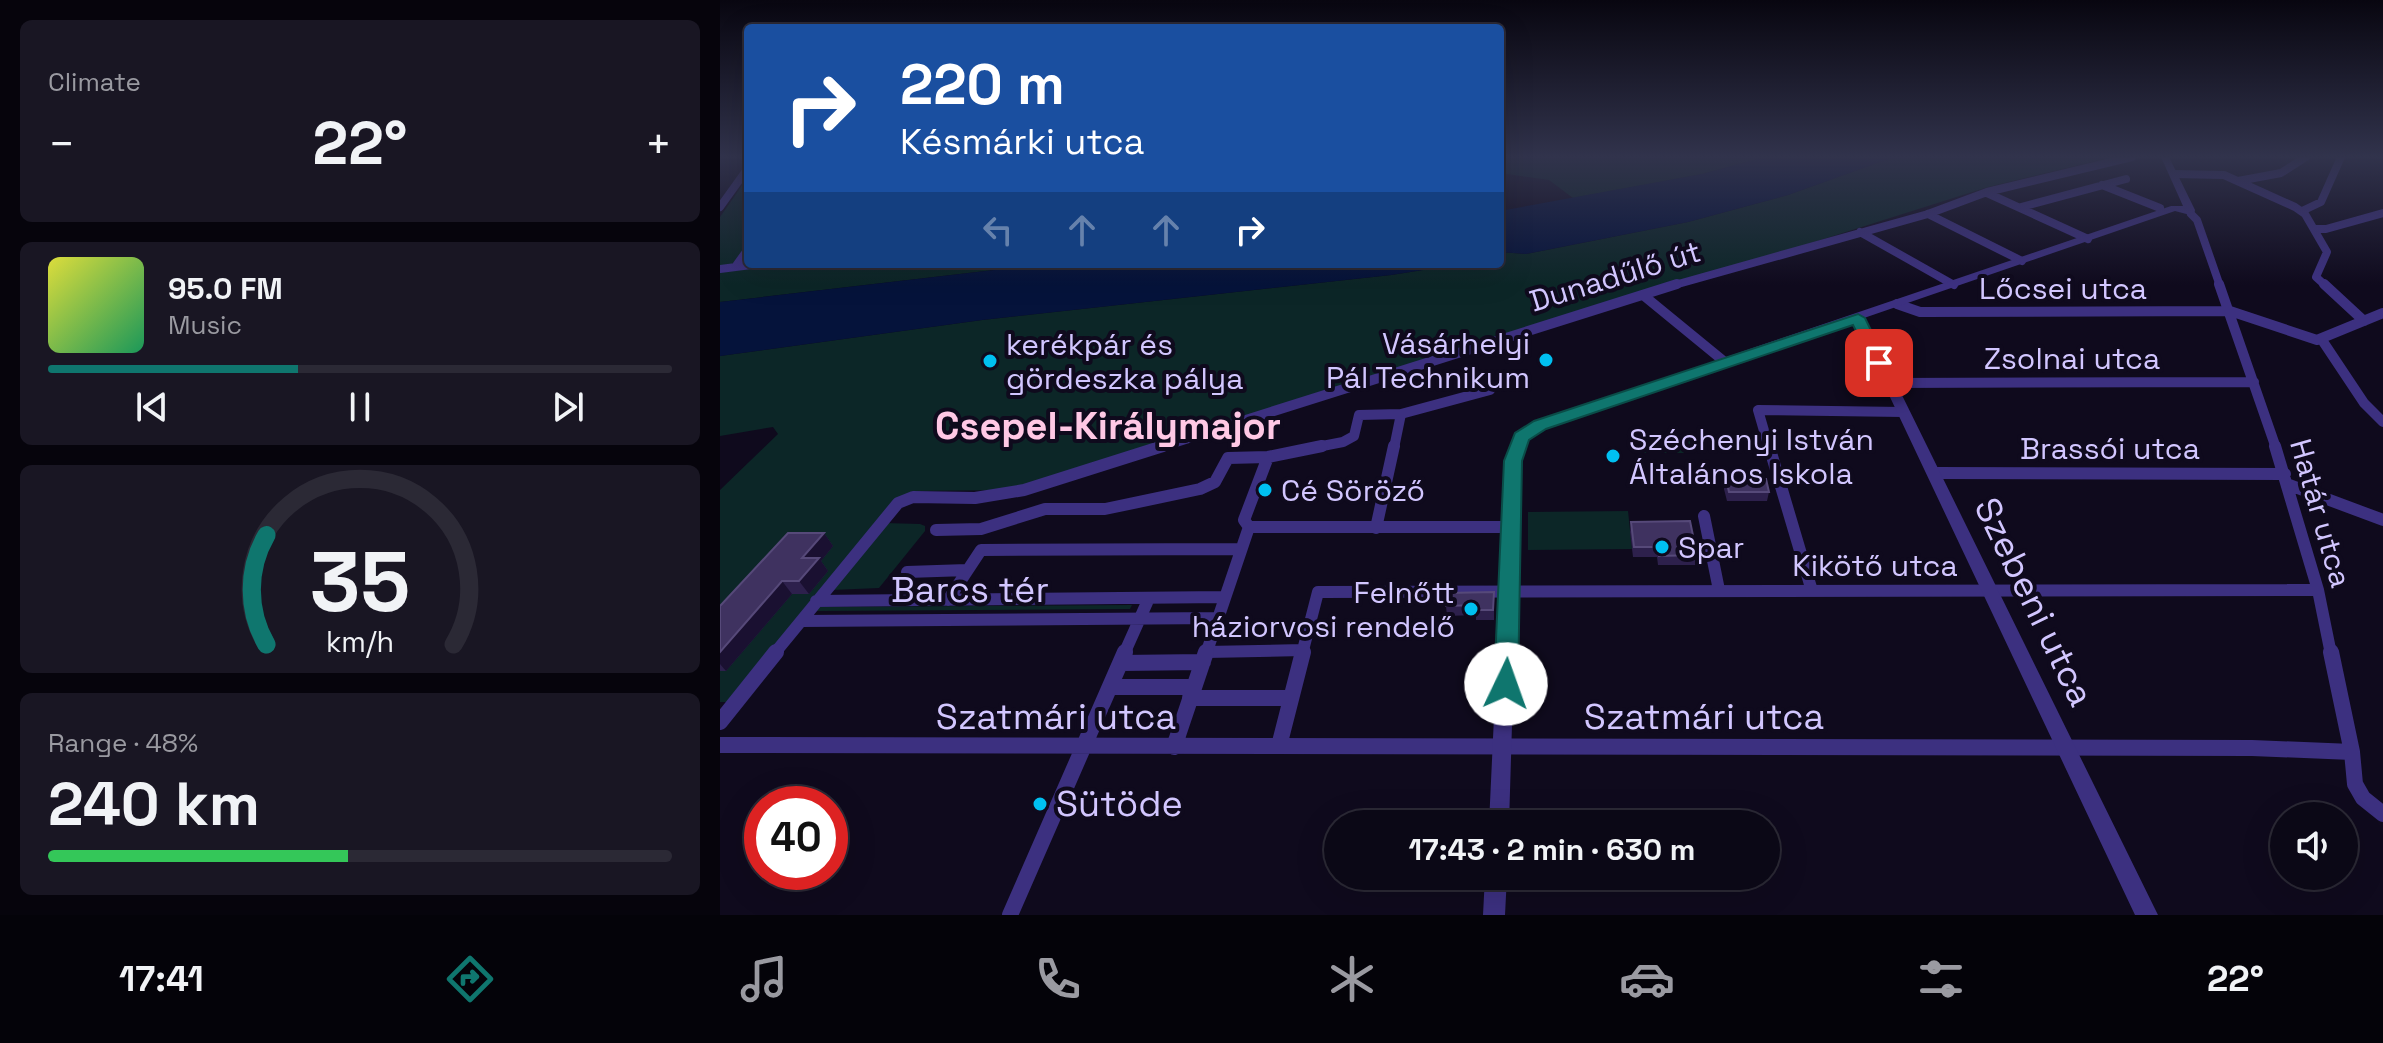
<!DOCTYPE html>
<html lang="en">
<head>
<meta charset="utf-8">
<style>
  body { margin:0; font-family:"Space Grotesk",sans-serif; background:#191623; color:#f1f3f6; height:100vh; display:flex; flex-direction:column; font-size:30px; white-space:nowrap }
  * { box-sizing:border-box; margin:0 }
  p { font-size:26px; color:#9a9aa1 }
  .icon { flex:none; width:44px; height:44px; fill:none; stroke:currentColor; stroke-width:2; stroke-linecap:round; stroke-linejoin:round }
  .map { position:relative; flex:1; overflow:hidden }
  .details { display:flex; flex-direction:column; gap:20px; padding:20px; background:#06040c; width:720px }
  .details>* { flex:none }
  .guide { position:absolute; left:24px; top:24px; width:760px; height:244px; border-radius:8px; box-shadow:0 8px 32px #0002,0 0 0 2px #2b2935; background:#1a4fa0; color:#fff; overflow:hidden }
  .tools { position:absolute; left:1550px; top:802px; display:grid; gap:16px }
  .tools a { display:grid; place-items:center; width:88px; height:88px; border-radius:50%; background:#0b0816; box-shadow:0 8px 32px #0002,0 0 0 2px #2b2935; font-size:40px }
  .speed { position:absolute; left:24px; top:786px; display:flex; gap:16px; font-size:40px; font-weight:700; text-align:center }
  .speed>* { display:grid; place-content:center; width:104px; height:104px; border-radius:50%; background:#0b0816; box-shadow:0 8px 32px #0002,0 0 0 2px #2b2935; line-height:1 }
  .speed .limit { border:12px solid #d22; background:#fff; color:#111 }
  .pin { position:absolute; display:grid; place-items:center; width:68px; height:68px; color:#fff; margin:-34px; border-radius:16px; box-shadow:0 4px 12px #0006 }
  .me { position:absolute; width:88px; margin:-44px; rotate:3deg; stroke-linejoin:round; filter:drop-shadow(0 0 6px #0008) }
  .turn { display:flex; align-items:center; gap:28px; height:168px; padding:0 24px; font-size:36px }
  .turn .icon { width:104px; height:104px; stroke-width:2.5 }
  .turn b { display:block; font-size:56px; line-height:68px }
  .lanes { display:flex; align-items:center; height:76px; padding:0 24px; background:#0003; justify-content:center; gap:40px; direction:ltr }
  .lanes .off { opacity:.35 }
  .big { font-size:60px; font-weight:600; line-height:1.1 }
  .details .tile { flex:1; display:flex; flex-direction:column; justify-content:center; gap:12px; min-width:0; padding:0 28px; border-radius:12px; background:#191623 }
  .details .dial { align-items:center; gap:0 }
  .dial svg { height:208px; overflow:visible; fill:none; stroke:#2b2935; stroke-width:7; stroke-linecap:round; text-anchor:middle }
  .dial text { fill:#f1f3f6; stroke:none }
  .song { display:flex; align-items:center; gap:24px }
  .cover { width:96px; height:96px; border-radius:12px; background:linear-gradient(135deg,hsl(60 70% 55%),hsl(150 70% 35%)) }
  .played { height:8px; border-radius:4px; background:linear-gradient(90deg,#0f766e 40%,#2b2935 40%) }
  .keys { display:flex; justify-content:space-around; direction:ltr }
  .heat { display:flex; justify-content:space-between; align-items:center; font-size:44px; direction:ltr }
  .charge { height:12px; border-radius:6px; background:linear-gradient(90deg,#34c759 48%,#2b2935 0) }
  .trip { position:absolute; left:604px; top:810px; width:456px; height:80px; border-radius:40px; background:#0b0816; box-shadow:0 8px 32px #0002,0 0 0 2px #2b2935; font-weight:600; line-height:80px; text-align:center }
  .dock { display:flex; height:128px; justify-content:space-around; align-items:center; background:#040309; color:#9a9aa1 }
  .dock .icon { width:56px; height:56px }
  .dock .selected { color:#0f766e }
  .dock b { font-size:36px; color:#f1f3f6 }
  main { display:flex; flex:1; min-height:0 }
  .map>svg:first-child { display:block }
</style>
</head>
<body>
<main>
<section class="details">
<div class="tile"><p>Climate</p>
<div class="heat"><a>−</a><b class="big">22°</b><a>+</a></div>
</div>
<div class="tile">
<div class="song"><i class="cover"></i><div><b>95.0 FM</b><p>Music</p></div></div>
<div class="played"></div>
<div class="keys"><svg class="icon" aria-label="previous" viewBox="0 0 24 24"><path d="M18 5L8 12l10 7zM5 5v14"/></svg><svg class="icon" aria-label="pause" viewBox="0 0 24 24"><path d="M8 5v14M16 5v14"/></svg><svg class="icon" aria-label="next" viewBox="0 0 24 24"><path d="M6 5l10 7-10 7zM19 5v14"/></svg></div>
</div>
<div class="tile dial"><svg viewBox="0 0 100 80">
<path d="M14 69A42 42 0 1 1 86 69"/>
<path d="M14 69A42 42 0 0 1 14 27" stroke="#0f766e"/>
<text x="50" y="56" font-size="32" font-weight="700">35</text>
<text x="50" y="72" font-size="11">km/h</text>
</svg></div>
<div class="tile"><p>Range · 48%</p><b class="big">240 km</b><div class="charge"></div></div>
</section>
<div class="map">
<svg width="1663" height="915" viewBox="0 0 1663 915">
  <rect width="100%" height="100%" fill="#0f0a1d"/>
  <path fill="#0c2627" d="M780 157H1045L982 174 853 198 829 180 780 173Z
    M1174 157H1392L1268 187 311 490 192 491 164 523 200 524 205 526V531L159 588 112 590 9 702H0V490L58 434 53 427 0 436V356L262 320 671 275 741 264H780V252L806 254 968 222 1068 195Z
    M28 177V264H327L0 302V217Z
    M915 435H969L972 453H917Z
    M908 511 912 549 808 550V512Z
    M412 605 410 609 94 611 98 607Z"/>
  <path fill="#05133b" d="M1045 157H1174L1068 195 968 222 806 254 780 252V211L982 174Z
    M327 264H741L671 275 262 320 0 356V302Z"/>
  <g fill="none" stroke-linecap="round" stroke-linejoin="round">
    <path stroke="#3c3080" stroke-width="8" d="M1454 174 1504 175 1575 207 1585 214 1607 252 1596 277 1606 286
      M1518 181 1561 173 1586 157
      M1382 185 1440 208
      M1267 193 1368 239
      M0 207 28 168
      M1301 207 1406 179
      M1582 211 1601 202 1621 157
      M1208 214 1302 261
      M1471 214 1477 220 1500 286
      M1594 229H1606L1663 213
      M1140 232 1234 285
      M15 267 28 249
      M0 269 39 264
      M951 286 1208 214 1267 192 1412 157"/>
    <path stroke="#3c3080" stroke-width="10" d="M1499 284 1556 448
      M1604 284 1644 321
      M923 295 1006 363
      M1177 304 1200 312 1510 311 1597 340 1663 313
      M1602 340 1644 403 1663 422
      M1169 383 1534 382
      M437 448 957 284
      M592 448 623 442 634 436 639 415 681 414 770 390
      M674 448 681 414
      M1049 448 1038 410 1183 412"/>
    <path stroke="#3c3080" stroke-width="12" d="M1049 446 1092 591
      M1555 446 1598 590 1611 654
      M1214 473 1565 474
      M1567 484 1663 520
      M984 516 999 590
      M529 527H792
      M656 528 674 446
      M216 530 261 529 325 509H385L480 489 495 482 508 458 548 457 602 446
      M187 572 247 570
      M228 600 261 550 521 549
      M96 601 505 597
      M81 621 498 618
      M486 652 583 650
      M54 654 178 503 193 497 255 498 304 490 443 446
      M404 654 429 598
      M486 654 529 527 524 520 548 457
      M582 654 598 592 1598 590"/>
    <path stroke="#3c3080" stroke-width="16" d="M1611 652 1632 752 1635 784 1643 798 1663 814
      M401 663 483 662
      M390 687H474
      M470 698H571
      M0 722 56 652
      M0 745 1532 748 1632 752
      M559 746 583 652
      M454 747 486 652
      M290 915 405 652"/>
    <path fill="#3c3080" fill-rule="evenodd" d="M1441 157H1449L1475 210 1474 216 1455 211 1144 318 1438 915H1415L1134 321 825 428 808 439 800 461 789 824H769L786 461 797 434 815 422 1451 206H1463Z
      M765 876H787L785 915H763Z"/>
  </g>
  <path fill="#2d204c" d="M1006 479 1049 492 1047 501H1007L1004 489Z
    M911 522 977 555 976 565H938L937 557H913L910 532Z
    M104 533 113 546 101 561 108 571 89 594H72L6 671H0V606Z
    M774 602V620H756V615L727 616 726 606Z"/>
  <path fill="#1a1031" d="M104 533 113 546 101 561 108 571 89 594 79 581 82 558Z
    M62 581 72 594 6 671 0 664V652Z"/>
  <path fill="#3f3260" stroke="#564979" stroke-width="2" d="M1006 479H1046L1049 492H1009Z
    M970 521 977 555 939 556 938 547H914L911 522Z
    M68 533H104L82 558H99L79 581H62L0 652V606Z
    M774 592 773 610H756V605L726 606 727 593Z"/>
  <linearGradient id="sky" x2="0" y2="1"><stop stop-color="#080610"/><stop offset="0.55" stop-color="#31334c"/><stop offset="1" stop-color="#31334c" stop-opacity="0"/></linearGradient>
  <rect width="1663" height="285" fill="url(#sky)"/>
  <path fill="#0f766e" stroke="#0a4d48" stroke-width="2" d="M1138 314 1145 318 1167 363 1165 366H1154L1133 325 826 429 809 440 802 461 798 684 794 691 786 694 777 691 774 684 784 461 795 433 814 421Z"/>
  <g fill="#00c0f1" stroke="#0f0a1d" stroke-width="3">
    <circle cx="826" cy="360" r="8"/>
    <circle cx="270" cy="361" r="8"/>
    <circle cx="893" cy="456" r="8"/>
    <circle cx="545" cy="490" r="8"/>
    <circle cx="942" cy="547" r="8"/>
    <circle cx="751" cy="609" r="8"/>
    <circle cx="320" cy="804" r="8"/>
  </g>
  <g text-anchor="middle" dominant-baseline="central" stroke-width="8" stroke-linejoin="round" paint-order="stroke">
    <g font-size="30" fill="#d2c6ff" stroke="#0f0a1d">
      <text transform="translate(895 276) rotate(-17)">Dunadűlő út</text>
      <text x="1343" y="288">Lőcsei utca</text>
      <text x="1352" y="358">Zsolnai utca</text>
      <text x="1390" y="448">Brassói utca</text>
      <text transform="translate(1601 513) rotate(74)">Határ utca</text>
      <text x="1155" y="565">Kikötő utca</text>
    </g>
    <g font-size="30" fill="#d2c6ff" stroke="#0f0a1d" text-anchor="start">
      <text x="810" y="343" text-anchor="end">Vásárhelyi<tspan x="810" dy="34">Pál Technikum</tspan></text>
      <text x="286" y="344">kerékpár és<tspan x="286" dy="34">gördeszka pálya</tspan></text>
      <text x="909" y="439">Széchenyi István<tspan x="909" dy="34">Általános Iskola</tspan></text>
      <text x="561" y="490">Cé Söröző</text>
      <text x="958" y="547">Spar</text>
      <text x="735" y="592" text-anchor="end">Felnőtt<tspan x="735" dy="34">háziorvosi rendelő</tspan></text>
    </g>
    <g font-size="36" fill="#d2c6ff" stroke="#0f0a1d">
      <text x="250" y="590">Barcs tér</text>
      <text transform="translate(1314 602) rotate(64)">Szebeni utca</text>
      <text x="336" y="717">Szatmári utca</text>
      <text x="984" y="717">Szatmári utca</text>
    </g>
    <g font-size="36" fill="#d2c6ff" stroke="#0f0a1d" text-anchor="start">
      <text x="336" y="804">Sütöde</text>
    </g>
    <g font-size="38" font-weight="bold" fill="#ffc8e5" stroke="#0f0a1d">
      <text x="388" y="426">Csepel-Királymajor</text>
    </g>
  </g>
</svg>
<div class="tools">
<a><svg class="icon" aria-label="sound" viewBox="0 0 24 24"><path d="M4 9h4l5-4v14l-5-4H4zM17 9q2 3 0 6"/></svg></a>
</div>
<div class="speed"><div class="limit">40</div></div>
<div class="pin" style="left:1159px;top:363px;background:#d93025"><svg class="icon" aria-label="arrive" viewBox="0 0 24 24"><path d="M6 21V4h12l-3 4 3 4H6"/></svg></div>
<svg class="me" style="left:786px;top:684px" viewBox="-20 -20 40 40"><circle r="19" fill="#fff"/><path d="M0-13L10 11 0 6-10 11z" fill="#0f766e"/></svg>
<div class="trip">17:43 · 2 min · 630 m</div>
<div class="guide">
<div class="turn"><svg class="icon" aria-label="right" viewBox="0 0 24 24"><path d="M7 20v-9h11M14 6l5 5-5 5"/></svg><div><b>220 m</b>Késmárki utca</div></div>
<div class="lanes"><svg class="icon off" aria-label="left" viewBox="0 0 24 24"><path d="M17 20v-9H6M10 6l-5 5 5 5"/></svg><svg class="icon off" aria-label="ahead" viewBox="0 0 24 24"><path d="M12 20V5M6 11l6-6 6 6"/></svg><svg class="icon off" aria-label="ahead" viewBox="0 0 24 24"><path d="M12 20V5M6 11l6-6 6 6"/></svg><svg class="icon" aria-label="right" viewBox="0 0 24 24"><path d="M7 20v-9h11M14 6l5 5-5 5"/></svg></div>
</div>
</div>
</main>
<nav class="dock">
<b>17:41</b>
<svg class="icon selected" aria-label="directions" viewBox="0 0 24 24"><path d="M12 3l9 9-9 9-9-9zM9 14v-3h6M13 9l2 2-2 2"/></svg>
<svg class="icon" aria-label="music" viewBox="0 0 24 24"><path d="M9 18V5l10-2v13"/><circle cx="6" cy="18" r="3"/><circle cx="16" cy="16" r="3"/></svg>
<svg class="icon" aria-label="phone" viewBox="0 0 24 24"><path d="M5 4h4l2 5-3 2q2 4 5 5l2-3 5 2v4C11 20 4 13 5 4z"/></svg>
<svg class="icon" aria-label="climate" viewBox="0 0 24 24"><path d="M12 3v18M4 7l16 10M4 17L20 7"/></svg>
<svg class="icon" aria-label="car" viewBox="0 0 24 24"><path d="M5 17H2v-5l4-1 3-4h7l3 4 3 1v5h-3M9 17h6M6 11h13"/><circle cx="7" cy="17" r="2"/><circle cx="17" cy="17" r="2"/></svg>
<svg class="icon" aria-label="filters" viewBox="0 0 24 24"><path d="M4 7h16M4 17h16"/><circle cx="9" cy="7" r="2"/><circle cx="15" cy="17" r="2"/></svg>
<b>22°</b>
</nav>
</body>
</html>
